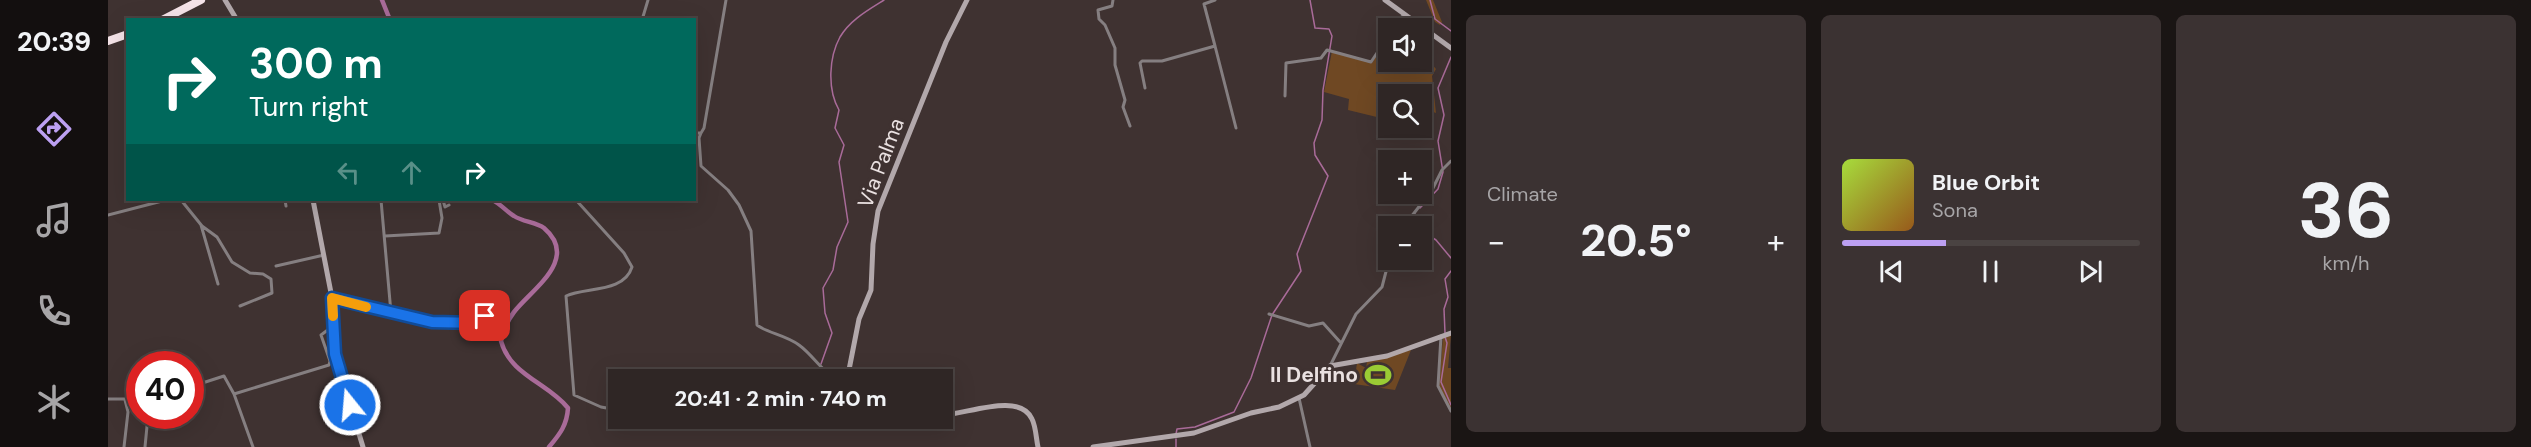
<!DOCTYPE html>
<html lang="en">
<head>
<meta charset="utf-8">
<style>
  body { margin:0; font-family:"DM Sans",sans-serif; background:#3b3232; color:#f1f3f6; height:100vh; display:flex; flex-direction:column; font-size:22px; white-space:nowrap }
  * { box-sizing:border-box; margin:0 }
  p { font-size:20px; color:#a7a5a7 }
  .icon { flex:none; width:33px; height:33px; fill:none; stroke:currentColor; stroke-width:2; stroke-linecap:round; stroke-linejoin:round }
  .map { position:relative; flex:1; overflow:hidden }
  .side { display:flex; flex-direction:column; gap:15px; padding:15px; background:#1a1514; width:1080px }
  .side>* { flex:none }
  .guide { position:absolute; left:18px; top:18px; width:570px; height:183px; border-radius:0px; box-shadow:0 6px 24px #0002,0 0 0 2px #4a4342; background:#00695c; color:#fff; overflow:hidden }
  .tools { position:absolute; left:1270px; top:18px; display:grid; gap:12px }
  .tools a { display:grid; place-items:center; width:54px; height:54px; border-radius:0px; background:#2f2625; box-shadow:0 6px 24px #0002,0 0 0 2px #4a4342; font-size:30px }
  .speed { position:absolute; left:18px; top:351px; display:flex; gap:12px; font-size:30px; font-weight:700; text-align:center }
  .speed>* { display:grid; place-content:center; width:78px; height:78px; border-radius:50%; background:#2f2625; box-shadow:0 6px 24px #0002,0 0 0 2px #4a4342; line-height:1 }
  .speed .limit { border:9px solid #d22; background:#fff; color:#111 }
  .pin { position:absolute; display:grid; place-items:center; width:51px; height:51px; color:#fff; margin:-26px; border-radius:12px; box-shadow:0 3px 9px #0006 }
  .me { position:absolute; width:66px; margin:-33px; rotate:343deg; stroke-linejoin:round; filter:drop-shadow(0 0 4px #0008) }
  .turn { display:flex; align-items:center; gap:21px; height:126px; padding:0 24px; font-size:27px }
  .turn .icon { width:78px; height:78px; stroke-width:2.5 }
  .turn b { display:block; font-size:42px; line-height:51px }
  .lanes { display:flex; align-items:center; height:57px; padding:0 24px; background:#0003; justify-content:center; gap:30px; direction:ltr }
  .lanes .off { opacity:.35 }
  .big { font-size:45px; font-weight:700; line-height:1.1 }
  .side .tile { flex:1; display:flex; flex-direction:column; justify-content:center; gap:9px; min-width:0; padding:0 21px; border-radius:9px; background:#3b3232 }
  .side .dial { align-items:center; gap:0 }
  .dial b { font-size:78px; line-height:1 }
  .song { display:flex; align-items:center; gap:18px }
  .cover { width:72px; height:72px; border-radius:9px; background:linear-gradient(135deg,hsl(80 70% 55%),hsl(30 70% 35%)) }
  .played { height:6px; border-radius:3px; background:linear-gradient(90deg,#bca0f2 35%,#4a4342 35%) }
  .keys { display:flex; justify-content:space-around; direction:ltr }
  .heat { display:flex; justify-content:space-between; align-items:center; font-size:33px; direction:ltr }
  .side .tiles { flex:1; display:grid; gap:15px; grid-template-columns:repeat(3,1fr) }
  .trip { position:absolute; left:500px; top:369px; width:345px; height:60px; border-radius:0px; background:#2f2625; box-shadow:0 6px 24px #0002,0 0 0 2px #4a4342; font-weight:700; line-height:60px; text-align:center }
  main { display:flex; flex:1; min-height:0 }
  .menu { display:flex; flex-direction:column; width:108px; justify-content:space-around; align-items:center; background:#130f0f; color:#a7a5a7 }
  .menu .icon { width:42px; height:42px }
  .menu .current { color:#bca0f2 }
  .menu b { font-size:27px; color:#f1f3f6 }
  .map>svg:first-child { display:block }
</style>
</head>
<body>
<main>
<nav class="menu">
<b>20:39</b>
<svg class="icon current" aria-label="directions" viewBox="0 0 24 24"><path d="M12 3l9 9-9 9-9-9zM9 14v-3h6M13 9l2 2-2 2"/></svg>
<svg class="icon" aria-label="music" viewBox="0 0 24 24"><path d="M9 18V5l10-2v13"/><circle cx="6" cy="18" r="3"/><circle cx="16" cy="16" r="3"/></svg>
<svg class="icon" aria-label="phone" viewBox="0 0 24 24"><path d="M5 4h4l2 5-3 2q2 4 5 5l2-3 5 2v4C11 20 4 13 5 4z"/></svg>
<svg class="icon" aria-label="climate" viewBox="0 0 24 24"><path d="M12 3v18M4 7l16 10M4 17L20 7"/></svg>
</nav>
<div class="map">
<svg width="1343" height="447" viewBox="0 0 1343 447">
  <rect width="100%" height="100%" fill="#3f3231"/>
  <path fill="#6f4823" d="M1318 0H1325L1334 22 1332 25 1327 22Z
    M1281 36V62H1314V53L1328 69 1324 76 1328 113 1320 110 1314 117V94H1281V120L1240 110 1241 99 1216 92 1224 51 1264 63Z
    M1343 334 1340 368H1343V409L1331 387 1335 337Z
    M1303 350 1287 390 1246 384 1249 363 1258 368 1259 362Z"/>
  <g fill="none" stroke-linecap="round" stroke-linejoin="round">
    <path stroke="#a96b99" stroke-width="1.5" d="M1322 0 1327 19 1343 31
      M1312 208 1330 189 1335 172 1330 141 1336 115 1330 88 1343 57
      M1307 214 1306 220 1309 226
      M1314 231 1328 240 1343 258
      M1337 333 1336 309 1340 297 1337 279 1343 271
      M1337 337 1339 343 1333 382 1343 405
      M713 364 724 333 717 313 715 288 725 270 729 247 740 222 731 162 736 145 727 128 731 110C719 89 721 57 732 37 742 20 760 10 776 0
      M1068 434 1069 429 1087 427 1126 412 1143 378 1164 315 1193 271 1189 254 1220 176 1207 155 1206 143 1214 120 1215 90 1224 36 1221 29 1207 28 1202 0
      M1068 439V447"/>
    <path stroke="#a96b99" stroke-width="4.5" d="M274 0 282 20
      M384 200C393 204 399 212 406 216 415 222 428 222 436 228 472 259 424 289 406 312 400 320 395 331 393 341 402 375 440 383 460 408 459 425 452 434 441 447"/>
    <path stroke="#857f81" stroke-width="3" d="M1005 0 1004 6 990 10 991 19 997 25 1007 48V65L1017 100 1015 107 1022 126
      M534 20 540 0
      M1285 28 1296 14
      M1107 46 1128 128
      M1037 88 1032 63 1034 61H1054L1107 46 1096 4 1107 0
      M1177 96 1178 63 1213 58 1219 50 1263 62 1281 35
      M586 133H593L596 128 618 0
      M593 133 591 138 593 166 620 190 631 205 643 231 649 325C659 333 678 335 691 345 706 356 712 370 729 380
      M73 200 94 226 109 237 124 262 142 273 155 274 163 279 164 293 132 306
      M177 200 178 206
      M273 200 283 313
      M335 200 337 207 341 205
      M468 200 516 253 524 267C516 293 478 287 458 296L466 395 493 407 510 410
      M0 215 58 200
      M93 225 110 284
      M1296 226 1324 190 1334 170 1343 161
      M277 236 331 233 334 218 331 200
      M168 266 216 255
      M224 298 324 322 370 323 377 316
      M1161 314 1201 326 1215 323 1233 343
      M1333 336 1330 386 1343 411
      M1222 366 1248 314 1274 287 1281 260
      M706 380 713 370
      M82 387 116 376 126 394 221 365 222 361 213 335 225 326
      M126 394 145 447
      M1191 398 1202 447
      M0 399H32
      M16 447 20 412 17 400
      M37 447 40 416"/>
    <path stroke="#b2a8ab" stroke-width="5" d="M117 0 129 20
      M1277 0 1343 48
      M205 200 224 298 227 354 255 447
      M739 380 751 319 763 290 765 244 770 211 838 42 859 0
      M834 415C857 415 911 391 924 419 928 427 928 438 930 447
      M985 447 1086 433 1143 413 1171 407 1196 395 1222 366 1279 356 1343 333"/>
    <path stroke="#f5e4e9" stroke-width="8" d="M54 20 93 0
      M0 41 20 34"/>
  </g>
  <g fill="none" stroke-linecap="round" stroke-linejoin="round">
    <g stroke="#114b97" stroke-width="15">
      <path id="route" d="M242 405 227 354 224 298 324 322 370 323 377 316"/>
    </g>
    <use href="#route" stroke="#1a73e8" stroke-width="10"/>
    <path stroke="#f59e0b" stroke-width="10" d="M225 316 224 298 258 307"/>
  </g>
  <defs>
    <g id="stadium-bare" transform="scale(2.07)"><path d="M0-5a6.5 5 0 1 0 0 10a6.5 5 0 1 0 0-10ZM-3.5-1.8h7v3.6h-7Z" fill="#9acb34" stroke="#3f3231" stroke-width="2.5" paint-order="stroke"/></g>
  </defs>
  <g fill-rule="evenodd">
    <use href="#stadium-bare" x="1270" y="375"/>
  </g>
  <g text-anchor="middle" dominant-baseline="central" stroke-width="6" stroke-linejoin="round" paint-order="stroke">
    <g font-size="21" fill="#eae1e1" stroke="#3f3231">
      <text transform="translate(773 163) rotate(-69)">Via Palma</text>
    </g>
    <g font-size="21" font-weight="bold" fill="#eae1e1" stroke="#3f3231" text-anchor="end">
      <text x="1250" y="375">Il Delfino</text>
    </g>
  </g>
</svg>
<div class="tools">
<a><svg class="icon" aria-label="sound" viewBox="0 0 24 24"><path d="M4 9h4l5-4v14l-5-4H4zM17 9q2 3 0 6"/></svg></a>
<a><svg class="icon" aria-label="search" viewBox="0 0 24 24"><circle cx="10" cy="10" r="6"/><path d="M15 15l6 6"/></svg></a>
<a>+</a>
<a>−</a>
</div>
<div class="speed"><div class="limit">40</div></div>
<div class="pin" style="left:377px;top:316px;background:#d93025"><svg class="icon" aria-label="arrive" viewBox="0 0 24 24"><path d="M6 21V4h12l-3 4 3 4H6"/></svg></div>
<svg class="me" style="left:242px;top:405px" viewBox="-20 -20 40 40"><circle r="17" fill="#1a73e8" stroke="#fff" stroke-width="3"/><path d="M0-11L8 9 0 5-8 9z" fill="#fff"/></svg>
<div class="trip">20:41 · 2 min · 740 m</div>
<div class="guide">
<div class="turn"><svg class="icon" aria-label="right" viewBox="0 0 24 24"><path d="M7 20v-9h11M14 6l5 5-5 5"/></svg><div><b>300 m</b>Turn right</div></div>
<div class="lanes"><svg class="icon off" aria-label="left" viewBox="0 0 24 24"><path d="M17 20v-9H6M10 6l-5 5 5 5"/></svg><svg class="icon off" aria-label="ahead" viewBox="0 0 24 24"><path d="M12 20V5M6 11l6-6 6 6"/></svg><svg class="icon" aria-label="right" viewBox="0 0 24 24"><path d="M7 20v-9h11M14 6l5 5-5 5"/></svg></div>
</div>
</div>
<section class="side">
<div class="tiles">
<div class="tile"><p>Climate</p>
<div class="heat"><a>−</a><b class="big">20.5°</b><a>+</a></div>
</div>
<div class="tile">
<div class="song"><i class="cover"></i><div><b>Blue Orbit</b><p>Sona</p></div></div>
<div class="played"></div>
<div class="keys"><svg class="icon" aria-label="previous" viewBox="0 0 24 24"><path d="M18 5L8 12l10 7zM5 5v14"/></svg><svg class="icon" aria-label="pause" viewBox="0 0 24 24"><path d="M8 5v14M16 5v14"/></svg><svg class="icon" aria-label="next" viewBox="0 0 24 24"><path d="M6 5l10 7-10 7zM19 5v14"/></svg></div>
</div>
<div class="tile dial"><b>36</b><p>km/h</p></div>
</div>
</section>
</main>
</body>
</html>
